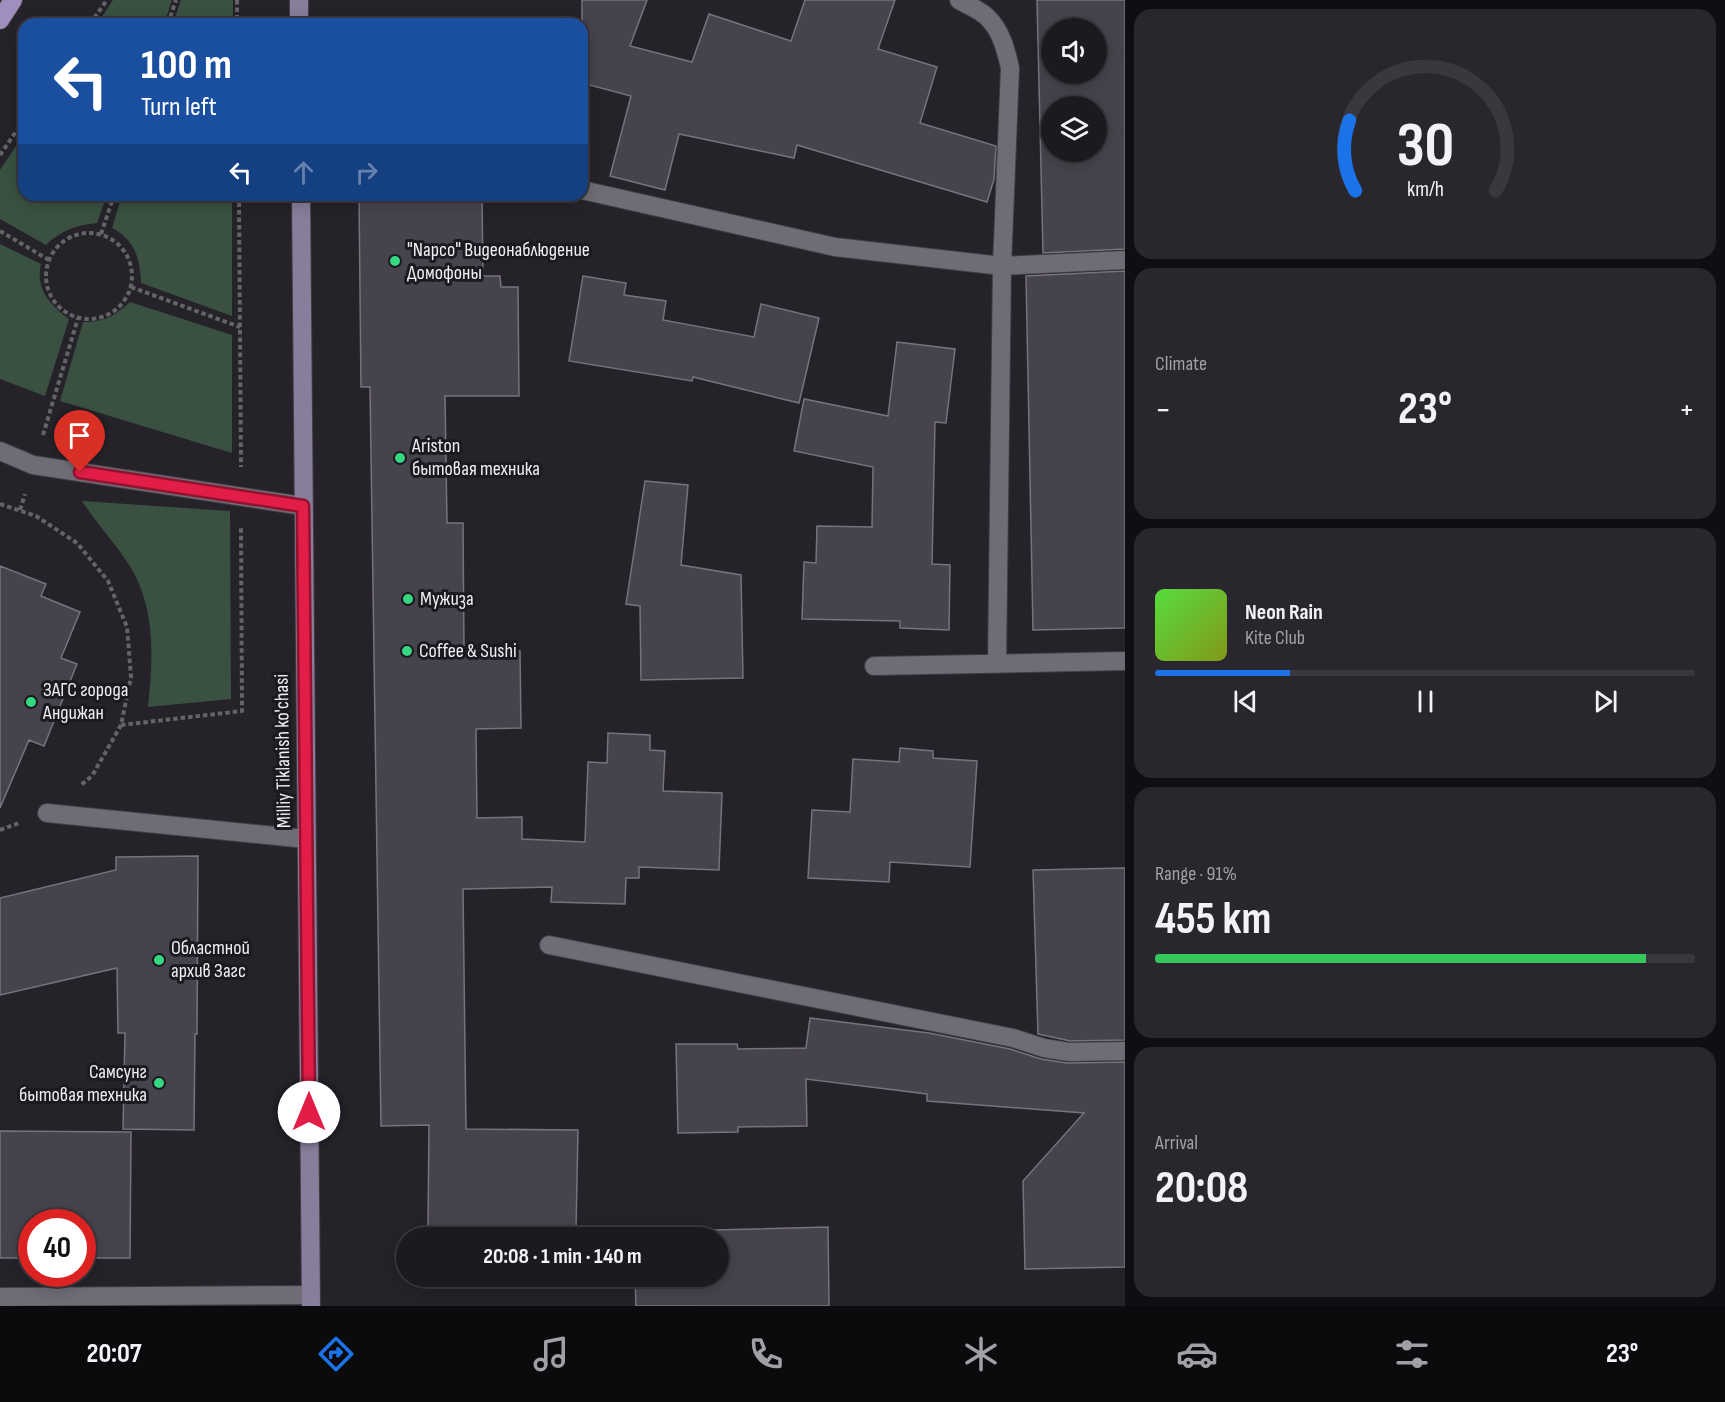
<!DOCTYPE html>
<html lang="en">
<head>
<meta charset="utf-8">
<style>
  body { margin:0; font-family:"Sofia Sans Condensed",sans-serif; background:#29272d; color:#f1f3f6; height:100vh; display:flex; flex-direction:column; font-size:22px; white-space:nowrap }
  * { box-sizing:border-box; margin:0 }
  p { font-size:20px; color:#a0a1a5 }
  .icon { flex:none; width:33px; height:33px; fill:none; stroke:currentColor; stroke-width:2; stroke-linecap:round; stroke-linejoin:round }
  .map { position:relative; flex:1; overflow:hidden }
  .sheet { display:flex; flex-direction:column; gap:9px; padding:9px; background:#0f0e12; width:600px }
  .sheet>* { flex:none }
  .hud { position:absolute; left:18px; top:18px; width:570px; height:183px; border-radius:18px; box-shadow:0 3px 15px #0003,0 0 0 2px #3a383e; background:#1a4fa0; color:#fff; overflow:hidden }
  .tools { position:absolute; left:1041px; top:18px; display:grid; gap:12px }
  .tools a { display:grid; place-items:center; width:66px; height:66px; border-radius:50%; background:#1c1a20; box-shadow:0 3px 15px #0003,0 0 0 2px #3a383e; font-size:30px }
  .speed { position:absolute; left:18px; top:1209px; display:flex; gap:12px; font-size:30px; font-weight:700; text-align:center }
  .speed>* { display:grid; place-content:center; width:78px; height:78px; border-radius:50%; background:#1c1a20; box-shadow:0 3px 15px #0003,0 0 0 2px #3a383e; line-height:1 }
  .speed .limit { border:9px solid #d22; background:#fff; color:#111 }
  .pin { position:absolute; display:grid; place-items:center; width:51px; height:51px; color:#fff; margin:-62px -26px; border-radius:50% 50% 50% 0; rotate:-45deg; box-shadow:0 0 6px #0007 }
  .pin .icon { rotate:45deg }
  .me { position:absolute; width:66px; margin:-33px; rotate:0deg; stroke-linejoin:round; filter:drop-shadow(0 0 4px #0008) }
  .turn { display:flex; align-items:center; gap:21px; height:126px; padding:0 24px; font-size:27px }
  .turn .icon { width:78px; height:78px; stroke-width:2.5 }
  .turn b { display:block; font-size:42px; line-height:51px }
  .lanes { display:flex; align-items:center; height:57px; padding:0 24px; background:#0003; justify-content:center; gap:30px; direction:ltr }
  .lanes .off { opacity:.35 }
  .big { font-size:45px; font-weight:700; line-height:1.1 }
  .sheet .widget { flex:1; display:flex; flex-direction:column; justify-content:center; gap:9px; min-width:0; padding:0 21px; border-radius:18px; background:#29272d }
  .sheet .dial { align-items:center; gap:0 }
  .dial svg { height:156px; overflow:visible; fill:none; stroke:#3a383e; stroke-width:7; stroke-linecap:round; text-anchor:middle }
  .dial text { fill:#f1f3f6; stroke:none }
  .song { display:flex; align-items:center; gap:18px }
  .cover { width:72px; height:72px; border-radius:9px; background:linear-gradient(135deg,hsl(110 70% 55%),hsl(70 70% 35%)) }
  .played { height:6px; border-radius:3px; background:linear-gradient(90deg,#1a73e8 25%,#3a383e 25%) }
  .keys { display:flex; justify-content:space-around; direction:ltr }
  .heat { display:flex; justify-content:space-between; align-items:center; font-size:33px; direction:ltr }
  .charge { height:9px; border-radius:4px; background:linear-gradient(90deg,#34c759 91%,#3a383e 0) }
  .trip { position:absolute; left:396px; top:1227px; width:333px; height:60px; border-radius:30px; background:#1c1a20; box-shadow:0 3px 15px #0003,0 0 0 2px #3a383e; font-weight:700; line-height:60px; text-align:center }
  .menu { display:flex; height:96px; justify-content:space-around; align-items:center; background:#0b0a0d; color:#a0a1a5 }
  .menu .icon { width:42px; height:42px }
  .menu .active { color:#1a73e8 }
  .menu b { font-size:27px; color:#f1f3f6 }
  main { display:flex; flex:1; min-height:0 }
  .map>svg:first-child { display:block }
</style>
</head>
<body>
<main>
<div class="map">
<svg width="1125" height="1306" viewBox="0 0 1125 1306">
  <rect width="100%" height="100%" fill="#25222a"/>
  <path fill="#3a5141" d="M113 0H172L164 24H97Z
    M181 0H233V24H173Z
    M24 134V195H107L97 223C76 225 62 230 46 245L0 219V170Z
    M122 195H232V316L141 283C140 258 135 240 112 228Z
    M0 244 41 264C35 289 50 305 69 319L45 396 0 379Z
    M130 302 232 335V453L60 401 83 322C105 322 114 316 130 302Z
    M82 501 230 511 231 699 148 707C153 661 156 610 131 568 116 544 97 524 82 501Z"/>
  <path fill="#46434c" stroke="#77737d" stroke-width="1.5" fill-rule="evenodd" d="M582 0H647L630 46 692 62 709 14 791 41 805 0H895L878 49 937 67 920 123 996 146 994 179 987 202 797 145 794 158 679 134 665 190 610 176 631 96 582 83Z
    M1037 0H1125V249L1043 253ZM1052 28H1096V74H1052ZM1052 106H1096V152H1052Z
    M359 195H482L483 276H500L501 287H518L519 396H445L447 523H463L464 651H520L521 728 476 729 477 818 522 817V839L585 842 588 762 607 763 608 733 650 735V750L665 751 663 791 722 793 719 870 639 867V878H626L625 904 551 902 552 887 463 889 466 1129 578 1130 576 1229 428 1227 429 1125 381 1126 370 387H361Z
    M1125 271V628L1033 630 1026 276Z
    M583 276 626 283 624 295 666 301 663 320 754 337 761 304 819 318 799 403 693 377 692 381 569 361Z
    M897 342 955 349 946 423 935 422 932 564 950 565 949 630 900 628V621L802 619 804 562 816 563 817 526 872 527 873 467 794 451 804 399 888 416Z
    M645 481 688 485 681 565 741 575 743 678 641 680 640 606 626 604Z
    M0 566 46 584 41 596 80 612 61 658 77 664 44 746 29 740 0 808Z
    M900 748 933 751V758L977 761 970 867 890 862 889 882 808 878 812 810 850 812 853 759 899 762Z
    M198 856 197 1034H195L194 1130 123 1129 125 1033H118L117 968 0 995V898L116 870V857Z
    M1125 868V1040L1070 1041 1038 1034 1033 870Z
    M810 1018 929 1033 1010 1049 1041 1059 1067 1063 1125 1062V1267L1025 1269 1023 1181 1084 1113 927 1101V1094L806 1079 807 1126 738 1127V1132L678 1133 676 1044H737L738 1049 806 1048Z
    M0 1131 131 1132 130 1258H82V1222H32V1258H0Z
    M828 1227 829 1306H636L635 1276H718V1238H634V1232Z"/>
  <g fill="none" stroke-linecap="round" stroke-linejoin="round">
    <g stroke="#403e44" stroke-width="20">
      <path id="lane" d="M582 190 835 247 1002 266 1010 68C1006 50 1001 30 987 17 980 10 967 5 959 0
        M0 451 33 465 303 506
        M997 664 1002 266 1125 260
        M874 666 1125 661
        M47 813 306 839
        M549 945 1013 1038 1044 1048 1069 1052 1125 1051
        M0 1297 311 1295"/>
    </g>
    <g stroke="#403e44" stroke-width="20">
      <path id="secondary" d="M299 0V24
        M301 195 311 1306"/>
    </g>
    <g stroke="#403e44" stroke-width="20">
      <path id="primary" d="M0 20 13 0"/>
    </g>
    <path stroke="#65636a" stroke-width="4" stroke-dasharray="4.5 3" stroke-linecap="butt" d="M237 0V24
      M90 24 107 0
      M168 24 176 0
      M0 155 24 120
      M239 195 241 467
      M0 231 49 260
      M46 276a43 43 0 1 1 86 0a43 43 0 1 1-86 0Z
      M101 234 114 195
      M131 287 240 327
      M43 435 78 318
      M0 504 36 516 77 543 108 581 127 627 131 677 121 725 92 776 81 785
      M20 510 25 494
      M121 725 242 711 241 526
      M0 830 19 823"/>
    <use href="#lane" stroke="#6f6c76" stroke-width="18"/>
    <use href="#secondary" stroke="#887d9a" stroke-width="18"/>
    <use href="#primary" stroke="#a08ebf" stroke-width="18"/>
  </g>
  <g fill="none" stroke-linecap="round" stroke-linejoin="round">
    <g stroke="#92132f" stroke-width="15">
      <path id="route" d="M80 472 303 506 309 1112"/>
    </g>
    <use href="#route" stroke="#e11d48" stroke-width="10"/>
  </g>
  <g fill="#35d881" stroke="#1c1920" stroke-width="2">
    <circle cx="395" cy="261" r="6"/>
    <circle cx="400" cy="458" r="6"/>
    <circle cx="408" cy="599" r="6"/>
    <circle cx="407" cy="651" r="6"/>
    <circle cx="31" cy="702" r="6"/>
    <circle cx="159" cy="960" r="6"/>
    <circle cx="159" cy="1083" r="6"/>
  </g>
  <g text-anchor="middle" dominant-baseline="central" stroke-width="6" stroke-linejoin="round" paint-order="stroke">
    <g font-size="20" fill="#efeef3" stroke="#1c1920" text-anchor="start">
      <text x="407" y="250">"Napco" Видеонаблюдение<tspan x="407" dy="23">Домофоны</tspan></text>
      <text x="412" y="446">Ariston<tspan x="412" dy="23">бытовая техника</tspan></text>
      <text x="420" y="599">Мужиза</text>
      <text x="419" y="651">Coffee &amp; Sushi</text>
      <text x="43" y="690">ЗАГС города<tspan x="43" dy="23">Андижан</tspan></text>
      <text x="171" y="948">Областной<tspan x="171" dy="23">архив Загс</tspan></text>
      <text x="147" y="1072" text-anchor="end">Самсунг<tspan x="147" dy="23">бытовая техника</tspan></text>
    </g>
    <g font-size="20" fill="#efeef3" stroke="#1c1920">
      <text transform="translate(283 751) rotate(-91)">Milliy Tiklanish ko'chasi</text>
    </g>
  </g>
</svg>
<div class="tools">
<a><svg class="icon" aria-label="sound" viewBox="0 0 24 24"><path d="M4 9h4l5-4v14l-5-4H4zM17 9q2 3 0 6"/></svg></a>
<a><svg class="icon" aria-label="layers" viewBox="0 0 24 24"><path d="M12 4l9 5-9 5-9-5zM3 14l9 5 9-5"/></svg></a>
</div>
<div class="speed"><div class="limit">40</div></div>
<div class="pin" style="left:80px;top:472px;background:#d93025"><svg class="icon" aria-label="arrive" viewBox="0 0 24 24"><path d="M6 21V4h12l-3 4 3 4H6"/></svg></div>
<svg class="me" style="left:309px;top:1112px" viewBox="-20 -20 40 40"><circle r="19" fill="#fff"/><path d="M0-13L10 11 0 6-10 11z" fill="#e11d48"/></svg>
<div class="trip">20:08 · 1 min · 140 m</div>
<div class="hud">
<div class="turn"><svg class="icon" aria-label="left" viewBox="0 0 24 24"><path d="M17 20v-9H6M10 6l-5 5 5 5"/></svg><div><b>100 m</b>Turn left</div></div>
<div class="lanes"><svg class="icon" aria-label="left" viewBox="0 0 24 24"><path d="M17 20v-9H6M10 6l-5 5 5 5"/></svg><svg class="icon off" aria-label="ahead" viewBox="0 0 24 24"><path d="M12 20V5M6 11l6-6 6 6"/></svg><svg class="icon off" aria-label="right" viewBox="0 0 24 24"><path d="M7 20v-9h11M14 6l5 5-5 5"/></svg></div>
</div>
</div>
<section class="sheet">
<div class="widget dial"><svg viewBox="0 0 100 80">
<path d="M14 69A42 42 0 1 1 86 69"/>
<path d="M14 69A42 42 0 0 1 11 33" stroke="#1a73e8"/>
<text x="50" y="56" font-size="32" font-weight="700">30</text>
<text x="50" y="72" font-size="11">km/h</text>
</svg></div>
<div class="widget"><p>Climate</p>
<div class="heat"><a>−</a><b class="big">23°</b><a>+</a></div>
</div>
<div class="widget">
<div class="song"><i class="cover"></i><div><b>Neon Rain</b><p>Kite Club</p></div></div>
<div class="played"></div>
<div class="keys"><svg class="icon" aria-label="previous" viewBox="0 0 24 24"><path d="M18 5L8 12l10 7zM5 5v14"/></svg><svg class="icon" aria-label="pause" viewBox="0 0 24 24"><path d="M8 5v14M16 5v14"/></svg><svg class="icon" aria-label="next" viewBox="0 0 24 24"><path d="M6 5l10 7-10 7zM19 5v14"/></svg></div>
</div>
<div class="widget"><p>Range · 91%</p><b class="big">455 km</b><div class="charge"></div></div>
<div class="widget"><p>Arrival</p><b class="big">20:08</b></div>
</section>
</main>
<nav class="menu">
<b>20:07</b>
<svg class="icon active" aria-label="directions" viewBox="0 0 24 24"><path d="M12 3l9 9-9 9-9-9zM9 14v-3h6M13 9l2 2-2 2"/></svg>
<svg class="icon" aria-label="music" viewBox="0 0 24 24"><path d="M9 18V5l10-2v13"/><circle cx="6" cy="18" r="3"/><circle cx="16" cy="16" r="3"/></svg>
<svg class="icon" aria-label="phone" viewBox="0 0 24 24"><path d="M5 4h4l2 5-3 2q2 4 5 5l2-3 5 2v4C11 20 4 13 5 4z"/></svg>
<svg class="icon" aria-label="climate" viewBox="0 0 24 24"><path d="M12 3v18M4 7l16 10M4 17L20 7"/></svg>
<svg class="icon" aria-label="car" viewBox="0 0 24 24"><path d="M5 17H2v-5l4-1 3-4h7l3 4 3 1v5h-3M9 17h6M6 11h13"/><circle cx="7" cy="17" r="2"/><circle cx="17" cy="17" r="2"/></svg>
<svg class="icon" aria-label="filters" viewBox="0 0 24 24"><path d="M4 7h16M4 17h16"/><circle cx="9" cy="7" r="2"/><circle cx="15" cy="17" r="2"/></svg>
<b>23°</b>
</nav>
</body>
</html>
